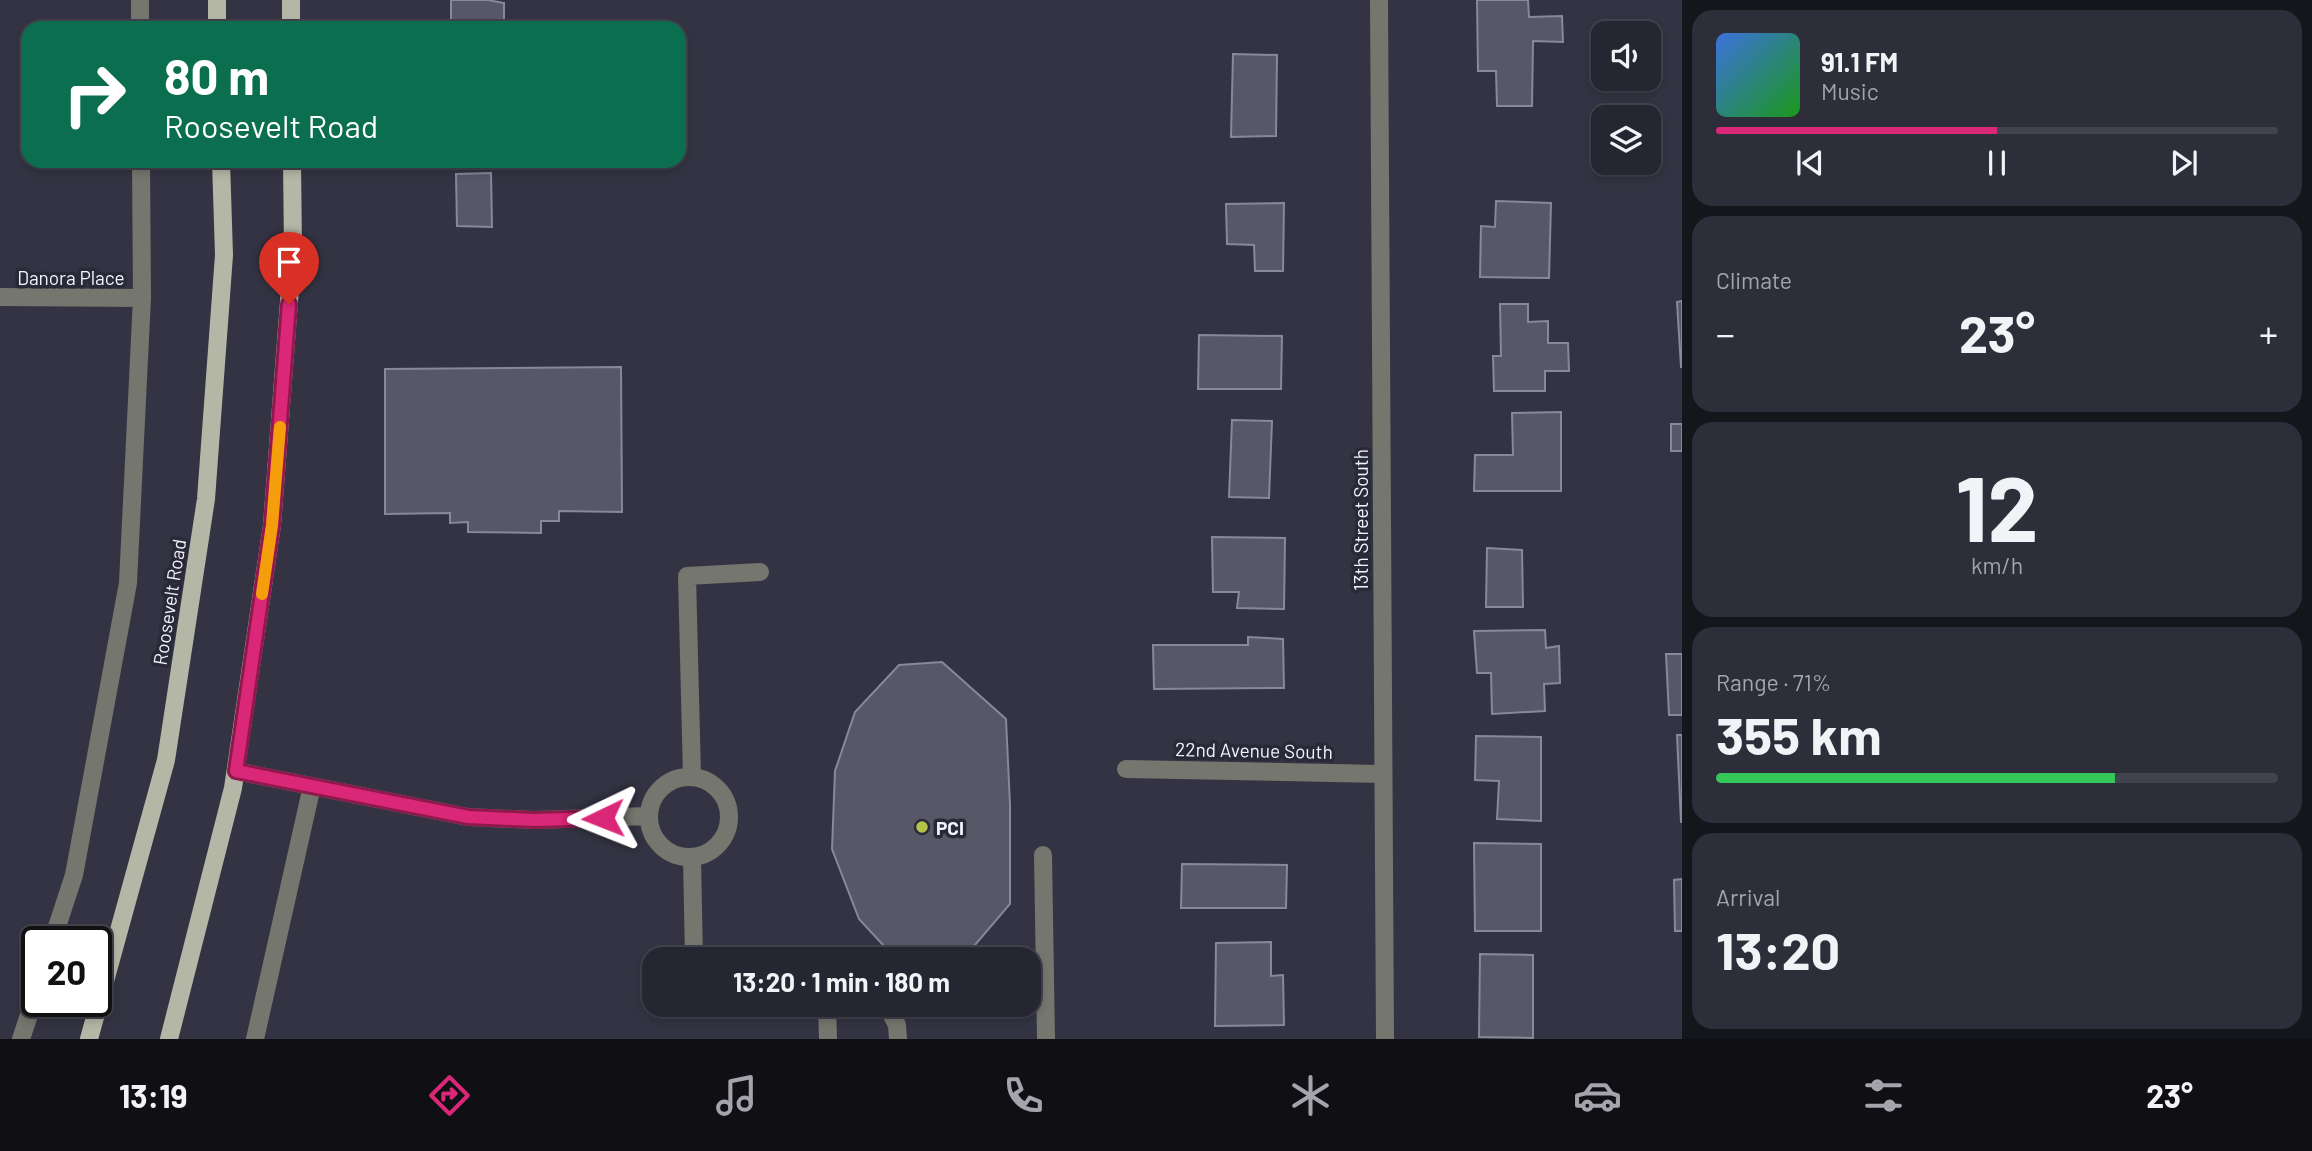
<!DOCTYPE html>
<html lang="en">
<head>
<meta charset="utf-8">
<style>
  body { margin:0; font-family:Barlow,sans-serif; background:#2e2e3a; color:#f1f3f6; height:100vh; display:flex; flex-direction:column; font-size:26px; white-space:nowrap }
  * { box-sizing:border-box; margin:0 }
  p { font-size:23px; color:#a4a5ac }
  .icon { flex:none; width:38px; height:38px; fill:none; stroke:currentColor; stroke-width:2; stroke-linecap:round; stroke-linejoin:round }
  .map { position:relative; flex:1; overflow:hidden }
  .drawer { display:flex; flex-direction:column; gap:10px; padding:10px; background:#15151c; width:630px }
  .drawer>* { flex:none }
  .top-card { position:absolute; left:21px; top:21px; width:665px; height:147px; border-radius:21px; box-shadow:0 4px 10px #0003,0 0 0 2px #42434d; background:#0b6e4f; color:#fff; overflow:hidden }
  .buttons { position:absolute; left:1591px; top:21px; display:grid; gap:14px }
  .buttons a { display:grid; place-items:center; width:70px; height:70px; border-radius:14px; background:#262632; box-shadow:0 4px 10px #0003,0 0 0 2px #42434d; font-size:35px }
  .speed { position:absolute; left:21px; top:926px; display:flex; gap:14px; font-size:35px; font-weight:700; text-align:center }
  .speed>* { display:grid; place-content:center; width:91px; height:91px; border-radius:50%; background:#262632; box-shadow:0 4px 10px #0003,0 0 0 2px #42434d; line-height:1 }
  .speed .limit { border:4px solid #111; border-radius:10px; background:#fff; color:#111 }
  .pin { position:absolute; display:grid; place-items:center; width:60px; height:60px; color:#fff; margin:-72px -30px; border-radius:50% 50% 50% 0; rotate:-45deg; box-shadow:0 0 7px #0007 }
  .pin .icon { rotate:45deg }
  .me { position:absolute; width:77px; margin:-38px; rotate:268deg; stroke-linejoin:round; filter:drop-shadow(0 0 5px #0008) }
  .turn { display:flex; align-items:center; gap:24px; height:147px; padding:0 28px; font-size:32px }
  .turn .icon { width:91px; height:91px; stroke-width:2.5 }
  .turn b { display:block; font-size:49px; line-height:60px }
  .big { font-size:52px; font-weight:700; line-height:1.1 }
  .drawer .widget { flex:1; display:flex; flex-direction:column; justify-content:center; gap:10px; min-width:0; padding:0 24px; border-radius:21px; background:#2e2e3a }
  .drawer .dial { align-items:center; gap:0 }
  .dial b { font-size:91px; line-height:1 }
  .song { display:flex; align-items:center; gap:21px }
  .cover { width:84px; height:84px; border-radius:10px; background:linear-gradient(135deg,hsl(220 70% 55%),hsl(120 70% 35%)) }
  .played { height:7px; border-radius:4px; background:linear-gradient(90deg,#db2777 50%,#42434d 50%) }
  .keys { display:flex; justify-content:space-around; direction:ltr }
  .heat { display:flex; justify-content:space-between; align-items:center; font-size:38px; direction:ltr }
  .charge { height:10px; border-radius:5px; background:linear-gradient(90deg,#34c759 71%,#42434d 0) }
  .trip { position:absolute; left:642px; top:947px; width:399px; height:70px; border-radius:21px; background:#262632; box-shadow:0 4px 10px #0003,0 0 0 2px #42434d; font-weight:700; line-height:70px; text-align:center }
  .tab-bar { display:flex; height:112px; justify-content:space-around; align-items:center; background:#0f0f14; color:#a4a5ac }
  .tab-bar .icon { width:49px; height:49px }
  .tab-bar .selected { color:#db2777 }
  .tab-bar b { font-size:32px; color:#f1f3f6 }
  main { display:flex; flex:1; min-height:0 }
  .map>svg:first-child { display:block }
</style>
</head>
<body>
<main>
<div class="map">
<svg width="1682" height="1039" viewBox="0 0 1682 1039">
  <rect width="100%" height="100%" fill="#333343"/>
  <path fill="#575768" stroke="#88889a" stroke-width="2" d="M451 0H488L504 3V28H451Z
    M1477 0H1528L1529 17 1562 16 1563 42 1533 41 1532 106H1497L1496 71H1478Z
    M1233 54 1277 55 1276 136 1231 137Z
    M491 173 492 227 457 226 456 174Z
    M1496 201 1551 203 1549 278 1480 277 1481 226 1495 227Z
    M1284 203 1283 271H1255L1254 245 1227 244 1226 204Z
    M1682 301V367H1681L1677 302Z
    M1500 304H1528V322L1548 321V343H1568L1569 371H1545V391H1494L1493 356H1501Z
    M1199 335 1282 336 1281 389H1198Z
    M621 367 622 512 559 511V521H541V533L468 532V522L450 523V513L385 514V369Z
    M1561 412V491H1474L1475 455H1513L1512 413Z
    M1232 420 1272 421 1269 498 1229 497Z
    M1671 424H1682V451H1671Z
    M1212 537 1285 538 1284 609 1237 608 1239 592H1213Z
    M1487 548 1522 550 1523 607H1486Z
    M1545 630 1546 648 1559 646 1560 683 1544 684 1545 711 1492 714 1491 673H1477L1474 631Z
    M1248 637 1283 639 1284 688 1154 689 1153 645H1248Z
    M1666 654H1682V715H1669Z
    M942 662 1006 719 1010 805V904L963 959H896L859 919 832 849 835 771 855 712 899 665Z
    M1677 735H1682V822H1681Z
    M1476 736 1541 737V821L1497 819 1499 781 1475 780Z
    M1474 843 1541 844V931H1475Z
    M1182 864 1287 865 1286 908H1181Z
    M1682 879V931H1675L1674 880Z
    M1271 942V976L1283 975 1284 1025 1215 1026 1216 943Z
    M1480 954 1533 955V1038L1479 1037Z"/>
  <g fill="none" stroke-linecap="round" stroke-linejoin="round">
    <path stroke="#75766e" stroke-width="18" d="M140 0V28
      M1379 0 1385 1039
      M0 297 142 298
      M1126 769 1382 774
      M236 771 468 817 534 820 648 816
      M692 776 687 576 760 572
      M649 817a40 40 0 1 1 80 0a40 40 0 1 1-80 0Z
      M1043 855 1046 1039
      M692 858 694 959
      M52 942 74 875 128 583 142 298 141 161
      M827 1004 828 1039
      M886 1004 897 1025 898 1039
      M21 1039 37 991
      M255 1039 312 786"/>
    <path stroke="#b4b7a6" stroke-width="18" d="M217 0V28
      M291 0V28
      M89 1039 166 760 206 499 224 255 221 161
      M169 1039 233 788 272 525 293 249 292 161"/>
  </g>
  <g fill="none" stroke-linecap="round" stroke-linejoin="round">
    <g stroke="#8e194d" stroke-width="18">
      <path id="route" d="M289 304 272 525 236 771 468 817 534 820 603 818"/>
    </g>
    <use href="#route" stroke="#db2777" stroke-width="12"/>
    <path stroke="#f59e0b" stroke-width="12" d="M262 594 272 525 280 427"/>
  </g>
  <circle fill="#b5c24a" stroke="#292938" stroke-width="2.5" cx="922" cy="827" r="7"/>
  <g text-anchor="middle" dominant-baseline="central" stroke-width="7" stroke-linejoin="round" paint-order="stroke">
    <g font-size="19" fill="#f2f3fd" stroke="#292938">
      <text x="71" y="277">Danora Place</text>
      <text transform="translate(1360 520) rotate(-90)">13th Street South</text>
      <text transform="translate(169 602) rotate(-81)">Roosevelt Road</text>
      <text transform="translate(1254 750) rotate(1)">22nd Avenue South</text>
    </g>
    <g font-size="19" font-weight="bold" fill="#f2f3fd" stroke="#292938" text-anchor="start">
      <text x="936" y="827">PCI</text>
    </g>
  </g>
</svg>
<div class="buttons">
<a><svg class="icon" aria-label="sound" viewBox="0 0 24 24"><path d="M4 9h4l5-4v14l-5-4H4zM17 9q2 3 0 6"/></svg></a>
<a><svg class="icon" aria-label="layers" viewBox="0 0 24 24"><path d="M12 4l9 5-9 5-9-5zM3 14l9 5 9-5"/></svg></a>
</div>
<div class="speed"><div class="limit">20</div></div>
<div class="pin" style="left:289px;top:304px;background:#d93025"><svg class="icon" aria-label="arrive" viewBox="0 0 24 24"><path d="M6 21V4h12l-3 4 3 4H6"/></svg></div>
<svg class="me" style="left:603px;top:818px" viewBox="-20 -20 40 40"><path d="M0-17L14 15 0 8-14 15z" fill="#db2777" stroke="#fff" stroke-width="4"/></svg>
<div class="trip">13:20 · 1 min · 180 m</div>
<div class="top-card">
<div class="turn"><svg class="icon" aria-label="right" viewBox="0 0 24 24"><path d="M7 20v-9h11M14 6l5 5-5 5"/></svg><div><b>80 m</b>Roosevelt Road</div></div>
</div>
</div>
<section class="drawer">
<div class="widget">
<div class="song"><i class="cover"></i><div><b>91.1 FM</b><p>Music</p></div></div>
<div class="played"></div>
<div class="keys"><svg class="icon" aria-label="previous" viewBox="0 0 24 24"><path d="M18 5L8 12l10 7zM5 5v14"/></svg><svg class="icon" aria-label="pause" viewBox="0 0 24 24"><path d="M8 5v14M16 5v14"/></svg><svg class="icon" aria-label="next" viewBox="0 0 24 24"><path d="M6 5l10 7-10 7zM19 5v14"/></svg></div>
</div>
<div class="widget"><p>Climate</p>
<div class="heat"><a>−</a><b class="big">23°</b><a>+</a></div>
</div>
<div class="widget dial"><b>12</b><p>km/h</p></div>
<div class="widget"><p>Range · 71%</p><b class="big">355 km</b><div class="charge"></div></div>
<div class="widget"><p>Arrival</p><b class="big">13:20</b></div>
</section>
</main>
<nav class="tab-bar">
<b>13:19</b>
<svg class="icon selected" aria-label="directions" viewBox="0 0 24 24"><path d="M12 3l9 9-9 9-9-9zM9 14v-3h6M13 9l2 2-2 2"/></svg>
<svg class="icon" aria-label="music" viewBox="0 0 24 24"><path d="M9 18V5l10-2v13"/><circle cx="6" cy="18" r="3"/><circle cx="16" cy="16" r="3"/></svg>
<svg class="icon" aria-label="phone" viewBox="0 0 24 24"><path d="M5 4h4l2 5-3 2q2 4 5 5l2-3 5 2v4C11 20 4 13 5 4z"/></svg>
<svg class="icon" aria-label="climate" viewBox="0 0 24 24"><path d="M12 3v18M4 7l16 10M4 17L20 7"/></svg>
<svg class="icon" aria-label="car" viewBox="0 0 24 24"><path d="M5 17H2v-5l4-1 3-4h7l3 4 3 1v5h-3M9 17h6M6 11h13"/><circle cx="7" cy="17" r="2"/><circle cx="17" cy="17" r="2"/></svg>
<svg class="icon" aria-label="filters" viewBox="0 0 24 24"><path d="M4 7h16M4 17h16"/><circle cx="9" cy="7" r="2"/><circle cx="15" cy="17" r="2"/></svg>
<b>23°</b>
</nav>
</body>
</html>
